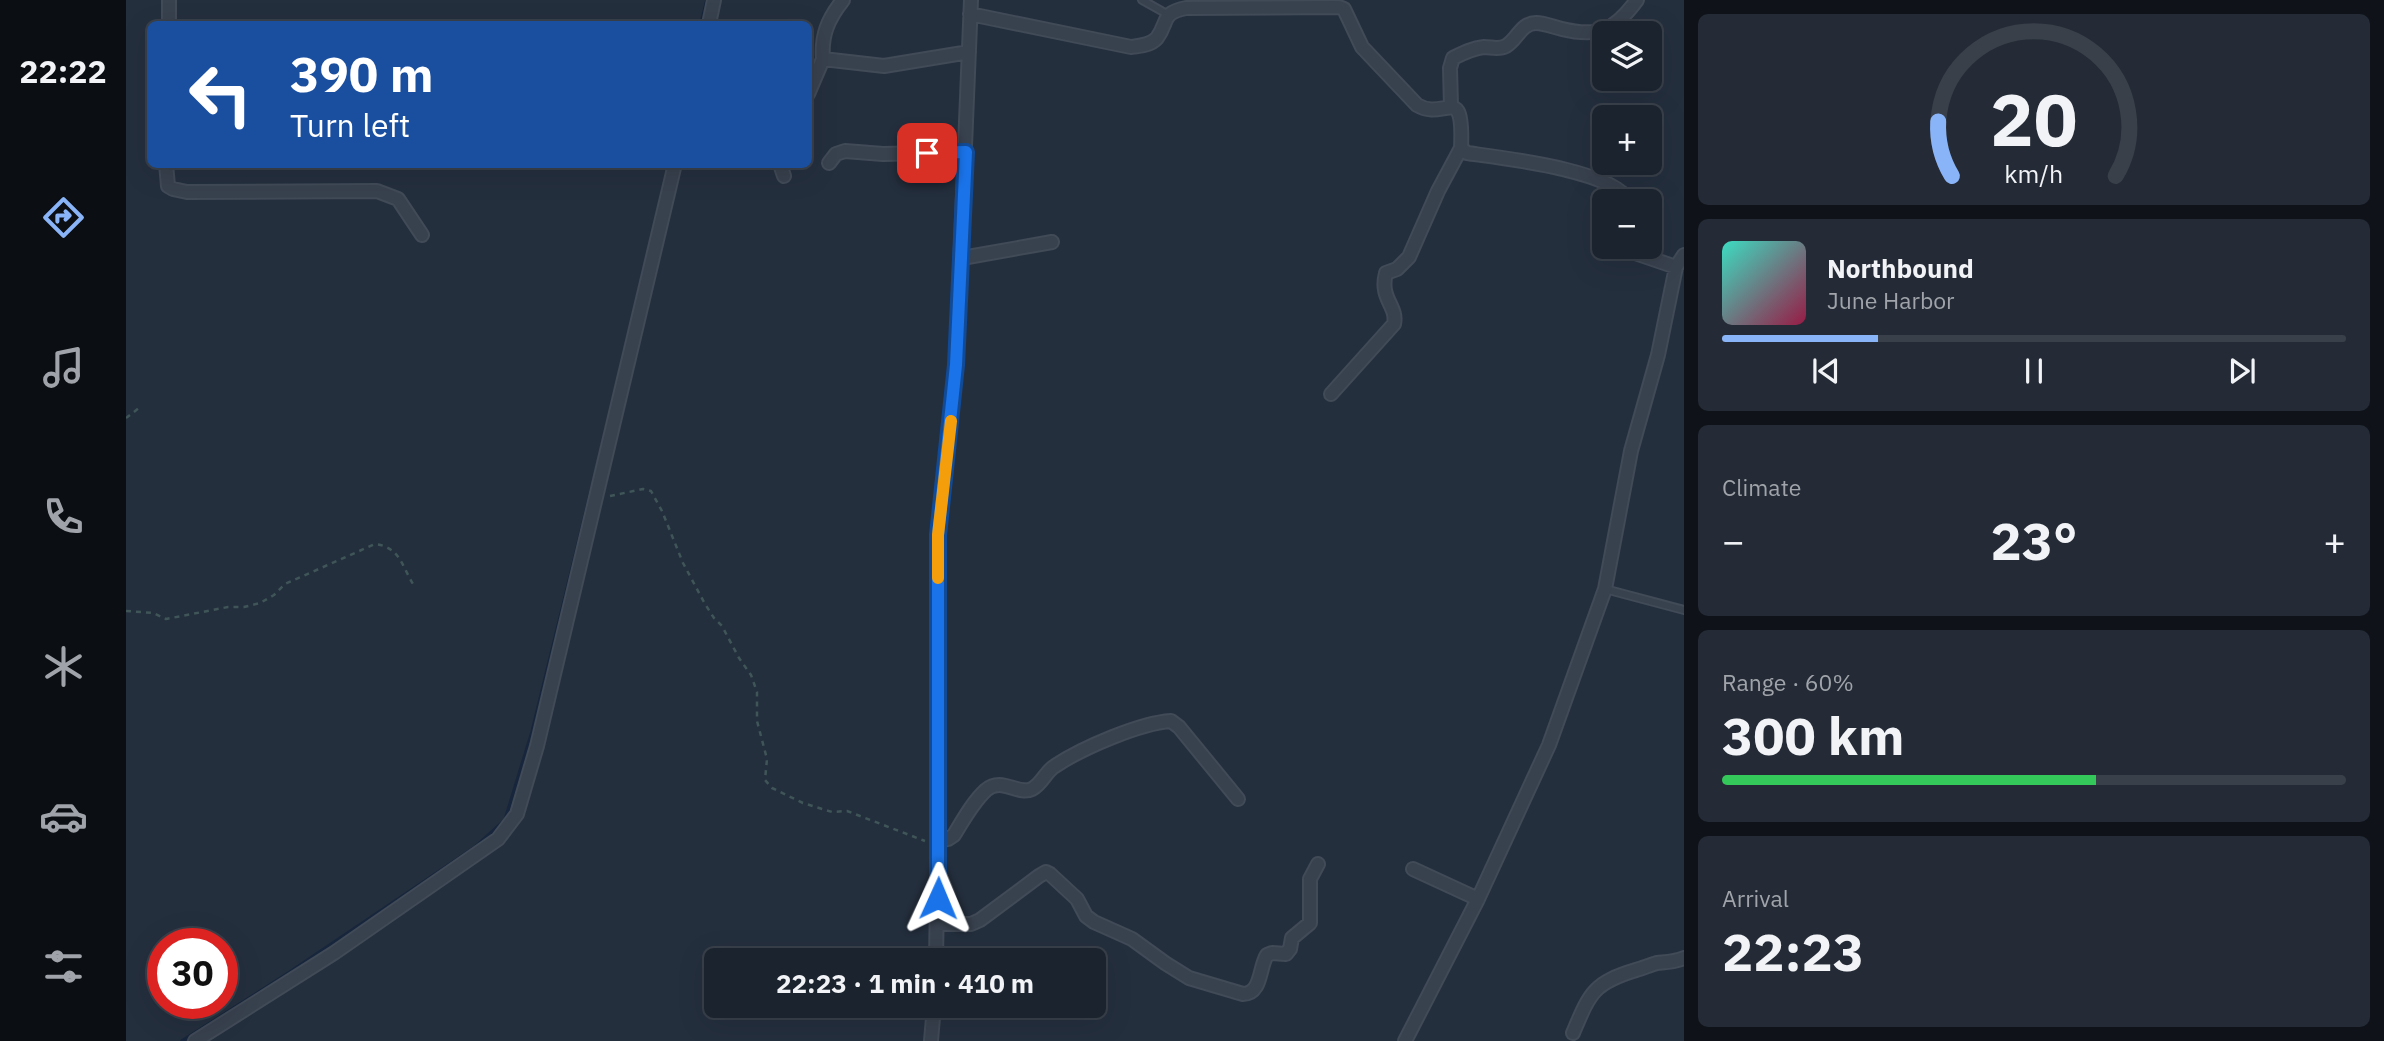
<!DOCTYPE html>
<html lang="en">
<head>
<meta charset="utf-8">
<style>
  body { margin:0; font-family:"IBM Plex Sans",sans-serif; background:#242b36; color:#f1f3f6; height:100vh; display:flex; flex-direction:column; font-size:26px; white-space:nowrap }
  * { box-sizing:border-box; margin:0 }
  p { font-size:23px; color:#a0a4aa }
  .icon { flex:none; width:38px; height:38px; fill:none; stroke:currentColor; stroke-width:2; stroke-linecap:round; stroke-linejoin:round }
  .map { position:relative; flex:1; overflow:hidden }
  .sheet { display:flex; flex-direction:column; gap:14px; padding:14px; background:#0f1319; width:700px }
  .sheet>* { flex:none }
  .hud { position:absolute; left:21px; top:21px; width:665px; height:147px; border-radius:10px; box-shadow:0 7px 28px #0002,0 0 0 2px #39404a; background:#1a4fa0; color:#fff; overflow:hidden }
  .buttons { position:absolute; left:1466px; top:21px; display:grid; gap:14px }
  .buttons a { display:grid; place-items:center; width:70px; height:70px; border-radius:10px; background:#1b232e; box-shadow:0 7px 28px #0002,0 0 0 2px #39404a; font-size:35px }
  .speed { position:absolute; left:21px; top:928px; display:flex; gap:14px; font-size:35px; font-weight:700; text-align:center }
  .speed>* { display:grid; place-content:center; width:91px; height:91px; border-radius:50%; background:#1b232e; box-shadow:0 7px 28px #0002,0 0 0 2px #39404a; line-height:1 }
  .speed .limit { border:10px solid #d22; background:#fff; color:#111 }
  .pin { position:absolute; display:grid; place-items:center; width:60px; height:60px; color:#fff; margin:-30px; border-radius:14px; box-shadow:0 4px 10px #0006 }
  .me { position:absolute; width:77px; margin:-38px; rotate:1deg; stroke-linejoin:round; filter:drop-shadow(0 0 5px #0008) }
  .turn { display:flex; align-items:center; gap:24px; height:147px; padding:0 28px; font-size:32px }
  .turn .icon { width:91px; height:91px; stroke-width:2.5 }
  .turn b { display:block; font-size:49px; line-height:60px }
  .big { font-size:52px; font-weight:700; line-height:1.1 }
  .sheet .card { flex:1; display:flex; flex-direction:column; justify-content:center; gap:10px; min-width:0; padding:0 24px; border-radius:10px; background:#242b36 }
  .sheet .dial { align-items:center; gap:0 }
  .dial svg { height:182px; overflow:visible; fill:none; stroke:#39404a; stroke-width:7; stroke-linecap:round; text-anchor:middle }
  .dial text { fill:#f1f3f6; stroke:none }
  .song { display:flex; align-items:center; gap:21px }
  .cover { width:84px; height:84px; border-radius:10px; background:linear-gradient(135deg,hsl(170 70% 55%),hsl(340 70% 35%)) }
  .played { height:7px; border-radius:4px; background:linear-gradient(90deg,#8ab4f8 25%,#39404a 25%) }
  .keys { display:flex; justify-content:space-around; direction:ltr }
  .heat { display:flex; justify-content:space-between; align-items:center; font-size:38px; direction:ltr }
  .charge { height:10px; border-radius:5px; background:linear-gradient(90deg,#34c759 60%,#39404a 0) }
  .trip { position:absolute; left:578px; top:948px; width:402px; height:70px; border-radius:10px; background:#1b232e; box-shadow:0 7px 28px #0002,0 0 0 2px #39404a; font-weight:700; line-height:70px; text-align:center }
  main { display:flex; flex:1; min-height:0 }
  .menu { display:flex; flex-direction:column; width:126px; justify-content:space-around; align-items:center; background:#0b0e12; color:#a0a4aa }
  .menu .icon { width:49px; height:49px }
  .menu .on { color:#8ab4f8 }
  .menu b { font-size:32px; color:#f1f3f6 }
  .map>svg:first-child { display:block }
</style>
</head>
<body>
<main>
<nav class="menu">
<b>22:22</b>
<svg class="icon on" aria-label="directions" viewBox="0 0 24 24"><path d="M12 3l9 9-9 9-9-9zM9 14v-3h6M13 9l2 2-2 2"/></svg>
<svg class="icon" aria-label="music" viewBox="0 0 24 24"><path d="M9 18V5l10-2v13"/><circle cx="6" cy="18" r="3"/><circle cx="16" cy="16" r="3"/></svg>
<svg class="icon" aria-label="phone" viewBox="0 0 24 24"><path d="M5 4h4l2 5-3 2q2 4 5 5l2-3 5 2v4C11 20 4 13 5 4z"/></svg>
<svg class="icon" aria-label="climate" viewBox="0 0 24 24"><path d="M12 3v18M4 7l16 10M4 17L20 7"/></svg>
<svg class="icon" aria-label="car" viewBox="0 0 24 24"><path d="M5 17H2v-5l4-1 3-4h7l3 4 3 1v5h-3M9 17h6M6 11h13"/><circle cx="7" cy="17" r="2"/><circle cx="17" cy="17" r="2"/></svg>
<svg class="icon" aria-label="filters" viewBox="0 0 24 24"><path d="M4 7h16M4 17h16"/><circle cx="9" cy="7" r="2"/><circle cx="15" cy="17" r="2"/></svg>
</nav>
<div class="map">
<svg width="1558" height="1041" viewBox="0 0 1558 1041">
  <rect width="100%" height="100%" fill="#242f3e"/>
  <g fill="none" stroke-linecap="round" stroke-linejoin="round">
    <path stroke="#17263c" stroke-width="3.5" d="M575 24 581 0
      M56 1041 164 972 348 848 379 820 406 732 466 487"/>
    <g stroke="#414a57" stroke-width="10">
      <path id="service" d="M1016 0 1041 14
        M1479 589 1558 610"/>
    </g>
    <g stroke="#414a57" stroke-width="16">
      <path id="minor" d="M43 0V24
        M844 14 1005 47C1014 46 1025 45 1031 38 1043 21 1035 13 1060 8L1213 7 1218 9 1236 47 1291 105C1319 122 1338 80 1335 148L1341 153C1376 158 1487 170 1503 201
        M583 24 588 0
        M697 59C695 35 702 19 717 0
        M682 94 697 59 758 66 843 52
        M1325 106 1324 68 1327 58C1337 53 1347 48 1358 47 1365 47 1373 50 1380 46 1391 40 1395 23 1410 23 1418 23 1428 27 1436 29 1473 38 1489 30 1511 0
        M703 163 710 154 719 151 757 154 840 152
        M40 164 42 186 47 189 61 192 251 191 272 199 296 235
        M654 164 658 176
        M1499 247 1506 252 1550 267
        M836 258 926 242
        M1205 394 1268 324C1272 306 1253 299 1260 273L1271 269 1283 257 1312 191 1335 148
        M812 841 822 839 828 835C837 820 847 802 860 790 876 776 892 796 906 789 916 784 920 771 929 766 956 748 1014 723 1045 721L1053 727 1112 799
        M1287 869 1352 899
        M811 924H845L854 920 913 876 920 872 924 874 951 899 960 916 968 922 1006 939 1039 963 1063 978 1117 994C1136 994 1133 967 1141 955L1146 953 1160 954 1164 949 1166 938 1184 923V879L1192 864
        M810 961 813 765 812 535 830 365 845 0
        M1447 1033C1464 993 1467 983 1510 970 1517 968 1524 965 1531 963 1541 962 1549 962 1558 958
        M69 1041 208 953 372 839 391 814 411 746 549 164
        M805 1041 808 1006
        M1279 1041 1352 899 1423 745 1479 589 1505 451 1532 355 1550 267 1558 255"/>
    </g>
    <path stroke="#3f5557" stroke-width="2.5" stroke-dasharray="5 5" stroke-linecap="butt" d="M0 418 13 408
      M484 496 517 489 525 491 536 511 557 563 579 604 588 618 596 626 613 658 625 675 631 692V721L641 759 639 780 646 788 677 803 706 812 721 811 799 841
      M0 611 27 613 40 619 102 607H118L134 603 148 595 159 584 249 544C275 547 276 568 289 587"/>
    <use href="#service" stroke="#38414e" stroke-width="6"/>
    <use href="#minor" stroke="#38414e" stroke-width="12"/>
  </g>
  <g fill="none" stroke-linecap="round" stroke-linejoin="round">
    <g stroke="#114b97" stroke-width="18">
      <path id="route" d="M801 153 840 152 830 365 812 535V898"/>
    </g>
    <use href="#route" stroke="#1a73e8" stroke-width="12"/>
    <path stroke="#f59e0b" stroke-width="12" d="M812 578V535L825 421"/>
  </g>
</svg>
<div class="buttons">
<a><svg class="icon" aria-label="layers" viewBox="0 0 24 24"><path d="M12 4l9 5-9 5-9-5zM3 14l9 5 9-5"/></svg></a>
<a>+</a>
<a>−</a>
</div>
<div class="speed"><div class="limit">30</div></div>
<div class="pin" style="left:801px;top:153px;background:#d93025"><svg class="icon" aria-label="arrive" viewBox="0 0 24 24"><path d="M6 21V4h12l-3 4 3 4H6"/></svg></div>
<svg class="me" style="left:812px;top:898px" viewBox="-20 -20 40 40"><path d="M0-17L14 15 0 8-14 15z" fill="#1a73e8" stroke="#fff" stroke-width="4"/></svg>
<div class="trip">22:23 · 1 min · 410 m</div>
<div class="hud">
<div class="turn"><svg class="icon" aria-label="left" viewBox="0 0 24 24"><path d="M17 20v-9H6M10 6l-5 5 5 5"/></svg><div><b>390 m</b>Turn left</div></div>
</div>
</div>
<section class="sheet">
<div class="card dial"><svg viewBox="0 0 100 80">
<path d="M14 69A42 42 0 1 1 86 69"/>
<path d="M14 69A42 42 0 0 1 8 45" stroke="#8ab4f8"/>
<text x="50" y="56" font-size="32" font-weight="700">20</text>
<text x="50" y="72" font-size="11">km/h</text>
</svg></div>
<div class="card">
<div class="song"><i class="cover"></i><div><b>Northbound</b><p>June Harbor</p></div></div>
<div class="played"></div>
<div class="keys"><svg class="icon" aria-label="previous" viewBox="0 0 24 24"><path d="M18 5L8 12l10 7zM5 5v14"/></svg><svg class="icon" aria-label="pause" viewBox="0 0 24 24"><path d="M8 5v14M16 5v14"/></svg><svg class="icon" aria-label="next" viewBox="0 0 24 24"><path d="M6 5l10 7-10 7zM19 5v14"/></svg></div>
</div>
<div class="card"><p>Climate</p>
<div class="heat"><a>−</a><b class="big">23°</b><a>+</a></div>
</div>
<div class="card"><p>Range · 60%</p><b class="big">300 km</b><div class="charge"></div></div>
<div class="card"><p>Arrival</p><b class="big">22:23</b></div>
</section>
</main>
</body>
</html>
